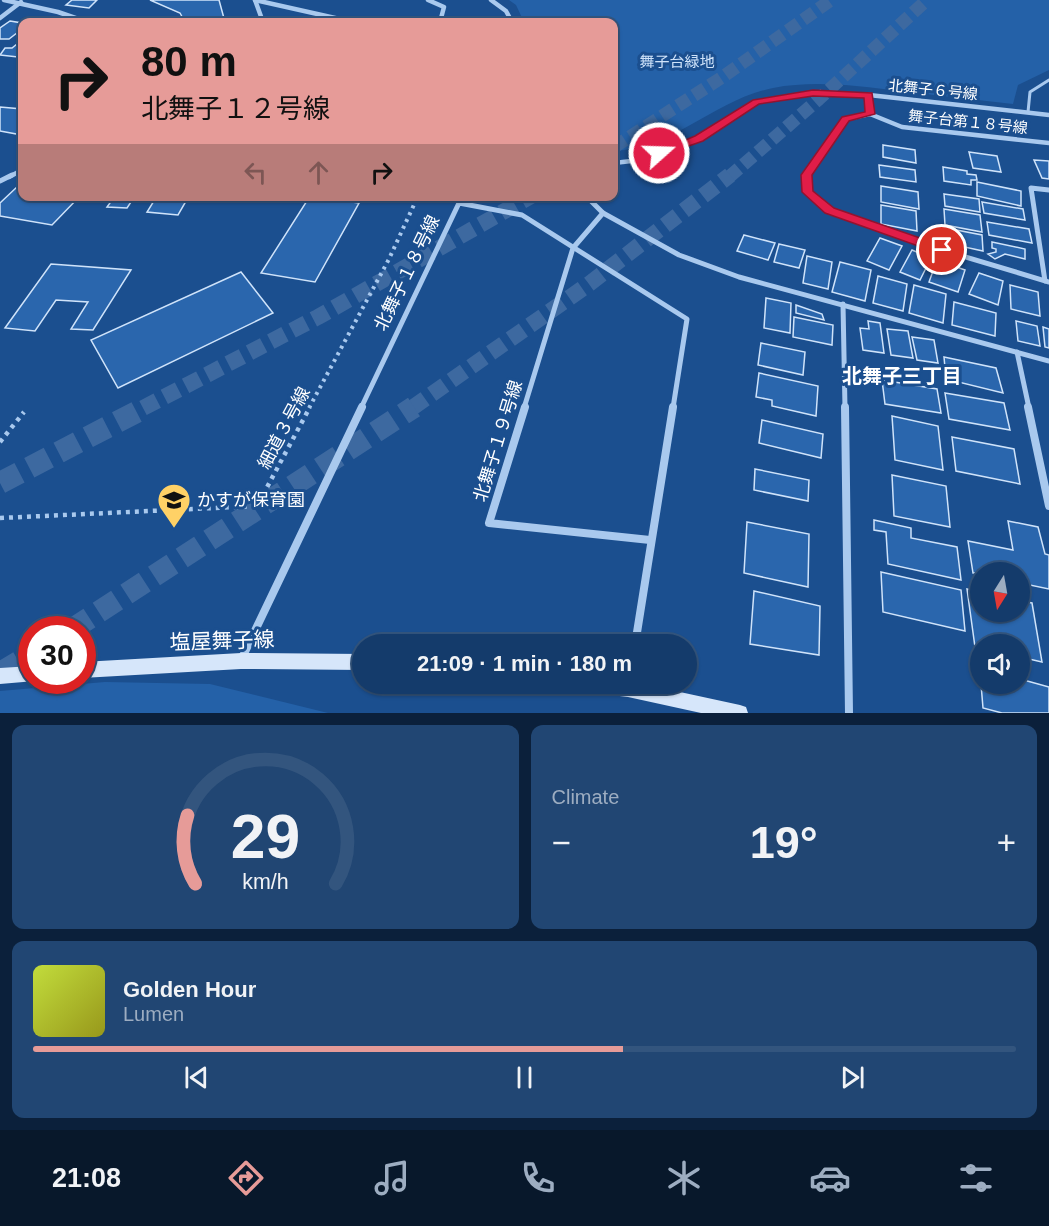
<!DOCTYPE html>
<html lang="en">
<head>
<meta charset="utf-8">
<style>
  body { margin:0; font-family:Arial,"Noto Sans JP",sans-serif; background:#214673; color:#f1f3f6; height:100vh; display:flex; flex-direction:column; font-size:22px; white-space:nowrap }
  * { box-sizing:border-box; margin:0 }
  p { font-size:20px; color:#9dadc1 }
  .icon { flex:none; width:33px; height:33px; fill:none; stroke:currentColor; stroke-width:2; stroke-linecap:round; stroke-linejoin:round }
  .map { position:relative; height:713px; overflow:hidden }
  .sheet { display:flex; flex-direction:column; gap:12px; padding:12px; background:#0b203b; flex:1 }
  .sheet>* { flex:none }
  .hud { position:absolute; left:18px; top:18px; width:600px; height:183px; border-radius:12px; box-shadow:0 2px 4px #0004,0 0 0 2px #33557e; background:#e69b98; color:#111; overflow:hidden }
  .needle { width:39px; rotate:191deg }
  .tools { position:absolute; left:970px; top:562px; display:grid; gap:12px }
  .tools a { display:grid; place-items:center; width:60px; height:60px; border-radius:50%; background:#143b6b; box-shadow:0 2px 4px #0004,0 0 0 2px #33557e; font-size:30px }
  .speed { position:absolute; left:18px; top:616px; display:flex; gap:12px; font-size:30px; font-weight:700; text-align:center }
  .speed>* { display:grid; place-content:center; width:78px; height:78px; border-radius:50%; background:#143b6b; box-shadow:0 2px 4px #0004,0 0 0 2px #33557e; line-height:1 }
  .speed .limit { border:9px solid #d22; background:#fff; color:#111 }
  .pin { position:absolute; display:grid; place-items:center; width:51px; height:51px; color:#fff; margin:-26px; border:3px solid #fff; border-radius:50%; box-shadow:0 2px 6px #0007 }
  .me { position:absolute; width:66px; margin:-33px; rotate:70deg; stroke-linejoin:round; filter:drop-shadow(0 0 4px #0008) }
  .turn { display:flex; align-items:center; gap:21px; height:126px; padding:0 24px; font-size:27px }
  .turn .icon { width:78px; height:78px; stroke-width:2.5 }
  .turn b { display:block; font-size:42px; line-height:51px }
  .lanes { display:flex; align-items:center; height:57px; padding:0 24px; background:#0003; justify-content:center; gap:30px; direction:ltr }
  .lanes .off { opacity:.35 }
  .big { font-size:45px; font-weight:800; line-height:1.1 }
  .sheet .card { flex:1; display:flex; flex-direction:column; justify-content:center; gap:9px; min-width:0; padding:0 21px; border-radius:12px; background:#214673 }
  .sheet .dial { align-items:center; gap:0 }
  .dial svg { height:156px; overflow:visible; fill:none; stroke:#33557e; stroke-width:7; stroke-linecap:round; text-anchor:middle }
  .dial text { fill:#f1f3f6; stroke:none }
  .song { display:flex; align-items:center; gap:18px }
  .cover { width:72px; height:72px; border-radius:9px; background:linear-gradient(135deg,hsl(70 70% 55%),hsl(60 70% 35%)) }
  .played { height:6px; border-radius:3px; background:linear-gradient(90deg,#e69b98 60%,#33557e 60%) }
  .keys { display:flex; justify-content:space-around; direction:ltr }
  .heat { display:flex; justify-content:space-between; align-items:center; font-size:33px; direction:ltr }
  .sheet .tiles { flex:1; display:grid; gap:12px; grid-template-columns:1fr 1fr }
  .card:last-child { grid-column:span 2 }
  .trip { position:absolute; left:352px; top:634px; width:345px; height:60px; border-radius:30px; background:#143b6b; box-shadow:0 2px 4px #0004,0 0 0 2px #33557e; font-weight:800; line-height:60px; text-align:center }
  .tabs { display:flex; height:96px; justify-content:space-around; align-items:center; background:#08182b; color:#9dadc1 }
  .tabs .icon { width:42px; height:42px }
  .tabs .selected { color:#e69b98 }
  .tabs b { font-size:27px; color:#f1f3f6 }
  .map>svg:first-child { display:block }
  .green { fill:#2461a8 }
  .building { fill:#2a66ad; stroke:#cfe3fa; stroke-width:1.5 }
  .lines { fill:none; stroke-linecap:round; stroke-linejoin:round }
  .highway-tunnel-far2 { stroke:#3d69a0; stroke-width:13; stroke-dasharray:13 6; stroke-linecap:butt }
  .highway-tunnel-far1 { stroke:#3d69a0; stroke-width:16; stroke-dasharray:16 8; stroke-linecap:butt }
  .highway-tunnel { stroke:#3d69a0; stroke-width:22; stroke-dasharray:22 11; stroke-linecap:butt }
  .path-far1 { stroke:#a9c9ee; stroke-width:4; stroke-dasharray:3 4.5; stroke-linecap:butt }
  .path { stroke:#a9c9ee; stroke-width:4.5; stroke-dasharray:4 5; stroke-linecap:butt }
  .lane { stroke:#a9c9ee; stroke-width:3 }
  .street-far2 { stroke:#a9c9ee; stroke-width:4.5 }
  .street-far1 { stroke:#a9c9ee; stroke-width:5 }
  .street { stroke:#a9c9ee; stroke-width:8 }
  .secondary { fill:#d6e6fa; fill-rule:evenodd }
  .route { fill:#e11d48; stroke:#92132f; stroke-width:1.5 }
  .labels { text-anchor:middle; stroke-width:6; stroke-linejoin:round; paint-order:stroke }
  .far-park-label { font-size:15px; fill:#cfe3fa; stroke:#1b4f8f }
  .far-street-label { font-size:15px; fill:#fff; stroke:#1b4f8f }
  .street-label { font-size:18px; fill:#fff; stroke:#1b4f8f }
  .poi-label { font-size:18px; fill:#fff; stroke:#1b4f8f; text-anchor:start }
  .neighbourhood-label { font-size:20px; font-weight:bold; fill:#fff; stroke:#1b4f8f }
  .near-street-label { font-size:21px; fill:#fff; stroke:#1b4f8f }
</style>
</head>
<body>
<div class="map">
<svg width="1049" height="713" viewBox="0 0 1049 713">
  <rect width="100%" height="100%" fill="#1b4f8f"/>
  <g class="green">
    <path d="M509 0H1049V70L1018 85 1013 104C975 100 937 95 900 91 857 86 815 80 773 88 716 99 673 149 614 151V22H524L516 5Z"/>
    <path d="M105 682 210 684 328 713H0V691Z"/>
  </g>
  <g class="building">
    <path d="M72 0H97L89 8 66 5Z"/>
    <path d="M150 0H219L225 22H185L180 13Z"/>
    <path d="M10 21 22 23V29L9 39H0V28Z"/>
    <path d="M22 40V54L18 57 0 55 5 48H12Z"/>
    <path d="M0 107 22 109V135L0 131Z"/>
    <path d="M883 145 915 150 916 163 883 157Z"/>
    <path d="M969 152 997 156 1001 172 973 168Z"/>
    <path d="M1034 160 1049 161V179L1042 178Z"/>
    <path d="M879 165 915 170 916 182 880 177Z"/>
    <path d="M943 167 967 171V174L976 175 977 180H971V185L944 181Z"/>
    <path d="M977 182 1021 191V206L977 196Z"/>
    <path d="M18 186 22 187V196H80L52 225 0 216V203Z"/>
    <path d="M881 186 918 192 919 209 881 202Z"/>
    <path d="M944 194 979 199 980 212 945 206Z"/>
    <path d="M115 196H135L127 208 107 207Z"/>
    <path d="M157 196H189L178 215 147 212Z"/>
    <path d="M310 196 359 203 315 282 261 273Z"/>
    <path d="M982 202 1023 209 1025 220 984 213Z"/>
    <path d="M881 205 916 211 917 231 881 224Z"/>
    <path d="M944 209 980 215 982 232 945 225Z"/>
    <path d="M987 222 1029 229 1032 243 989 235Z"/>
    <path d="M946 228 982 235 983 251 946 243Z"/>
    <path d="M744 235 775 243 768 260 737 251Z"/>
    <path d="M880 238 902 246 889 270 867 261Z"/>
    <path d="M992 242 1025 249V259L1005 254 995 259 988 254 996 252V249L992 248Z"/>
    <path d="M779 244 805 250 799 268 774 262Z"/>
    <path d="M912 250 931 258 920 280 900 272Z"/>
    <path d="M807 256 832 262 828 289 803 283Z"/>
    <path d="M937 260 965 270 958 292 929 282Z"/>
    <path d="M840 262 871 270 865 301 832 292Z"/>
    <path d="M51 264 131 270 93 330 71 329 88 302 56 300 35 331 5 328Z"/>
    <path d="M241 272 273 313 118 388 91 340Z"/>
    <path d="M979 273 1003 281 998 305 969 294Z"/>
    <path d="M878 276 907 284 903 311 873 303Z"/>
    <path d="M914 285 946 294 943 323 909 313Z"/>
    <path d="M1010 285 1038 292 1040 316 1011 309Z"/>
    <path d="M766 298 791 303 790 333 764 328Z"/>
    <path d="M954 302 996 313 995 336 952 325Z"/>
    <path d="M796 305 822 314 824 320 796 313Z"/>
    <path d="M794 317 833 325 832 345 793 337Z"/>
    <path d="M868 321 880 323 884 353 863 350 860 328 869 329Z"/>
    <path d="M1016 321 1037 326 1040 346 1018 341Z"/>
    <path d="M1043 327 1049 329V348L1045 347Z"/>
    <path d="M887 329 908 331 913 358 891 355Z"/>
    <path d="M912 337 934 340 938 363 917 360Z"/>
    <path d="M761 343 805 352 803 375 758 365Z"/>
    <path d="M944 357 996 368 1003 393 946 379Z"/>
    <path d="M759 373 818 386 816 416 772 406V400L756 397Z"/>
    <path d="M882 380 937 389 941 413 885 404Z"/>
    <path d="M945 393 1004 403 1010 430 949 419Z"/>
    <path d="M892 416 938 426 943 470 895 460Z"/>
    <path d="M762 420 823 434 821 458 759 443Z"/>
    <path d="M952 437 1014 449 1020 484 956 471Z"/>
    <path d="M755 469 809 480 808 501 754 490Z"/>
    <path d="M892 475 946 486 950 527 894 516Z"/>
    <path d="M874 520 911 528V538L957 547 961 580 888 564 886 532 874 530Z"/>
    <path d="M1008 521 1038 527 1045 554 1049 555V589L1020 583V573H973L968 541 1013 550Z"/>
    <path d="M747 522 809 534 808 587 744 573Z"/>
    <path d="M881 572 961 590 965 631 883 612Z"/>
    <path d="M967 589 981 592V612H1020V601L1032 603 1042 662 1020 657V645L975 647Z"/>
    <path d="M754 591 820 606 819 655 750 644Z"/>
    <path d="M1020 679 1049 687V713H1002L983 708 981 684H1020Z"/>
  </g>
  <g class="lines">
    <g class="highway-tunnel-far2">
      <path d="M614 147 724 76 831 0"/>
      <path d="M729 177 819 99 927 0"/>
    </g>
    <g class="highway-tunnel-far1">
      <path d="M143 408 318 317 531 196"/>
      <path d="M412 408 589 284 730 175"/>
    </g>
    <g class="highway-tunnel">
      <path d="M0 483 146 407"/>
      <path d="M71 630 414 407"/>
      <path d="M0 673 32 654"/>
    </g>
    <path class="path-far1" d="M309 408 389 259 418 196"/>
    <g class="path">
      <path d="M0 442 24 412"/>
      <path d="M0 518 257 506 310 407"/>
    </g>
    <path class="lane" d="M1028 112 1030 92 1049 80"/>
    <g class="street-far2">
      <path d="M4 0 58 12 87 22"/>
      <path d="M255 0 353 22"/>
      <path d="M255 0 263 22"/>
      <path d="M428 0 444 7 440 22"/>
      <path d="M491 0 506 11 512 22"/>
      <path d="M0 18 21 2"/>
      <path d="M869 95 870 114 902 127 1049 143"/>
      <path d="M614 163 640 160 699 139 756 102 813 93 869 95 1049 115"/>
      <path d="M9 177 22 170"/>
      <path d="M806 177 846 119 870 114"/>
    </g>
    <g class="street-far1">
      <path d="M806 175 808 192 829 211 922 244 1049 282"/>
      <path d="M0 181 12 175"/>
      <path d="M586 196 603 213 679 255 739 277 1049 361"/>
      <path d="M1045 281 1031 188 1049 190"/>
      <path d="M843 304 845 408"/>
      <path d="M1017 352 1029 408"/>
      <path d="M361 408 459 203 522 215 687 319 673 408"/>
      <path d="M524 408 573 248 603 213"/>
    </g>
    <g class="street">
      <path d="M525 407 489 523 650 540"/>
      <path d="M845 407 849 713"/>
      <path d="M1028 407 1049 506"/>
      <path d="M635 645 673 407"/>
      <path d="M241 660 362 407"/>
    </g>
    <g class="secondary">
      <path d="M241 653 363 654V670L241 669 82 678V662Z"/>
      <path d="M32 666V681H35L0 684V668Z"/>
      <path d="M578 684H643L740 705 746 707 748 713H701L628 697 586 692 580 690Z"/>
    </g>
  </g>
  <path class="route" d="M813 90 872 93 875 114 849 121 812 175 813 191 834 208 946 247V253H938L825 213 802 192 801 175 842 117 865 112 864 98 813 96 759 104 703 141 663 155 659 156 654 153 695 136 753 100Z"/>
  <defs>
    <g id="school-pin" transform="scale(1.725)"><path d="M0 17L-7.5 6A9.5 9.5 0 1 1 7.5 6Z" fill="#ffd166" stroke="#1b4f8f"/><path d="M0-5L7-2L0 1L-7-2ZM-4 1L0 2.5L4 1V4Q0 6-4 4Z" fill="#111"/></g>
  </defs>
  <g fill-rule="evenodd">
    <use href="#school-pin" x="174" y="500"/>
  </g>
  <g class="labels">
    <g class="far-park-label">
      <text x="677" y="67">舞子台緑地</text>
    </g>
    <g class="far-street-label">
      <text transform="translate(933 90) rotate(6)" y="5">北舞子６号線</text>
      <text transform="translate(968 122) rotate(6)" y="5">舞子台第１８号線</text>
    </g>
    <g class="street-label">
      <text transform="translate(407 273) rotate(-64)" y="6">北舞子１８号線</text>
      <text transform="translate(284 428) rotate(-62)" y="6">細道３号線</text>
      <text transform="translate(498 441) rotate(-73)" y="6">北舞子１９号線</text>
    </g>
    <g class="poi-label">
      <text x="197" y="506">かすが保育園</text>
    </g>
    <g class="neighbourhood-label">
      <text x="902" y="383">北舞子三丁目</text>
    </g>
    <g class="near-street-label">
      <text transform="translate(222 641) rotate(-2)" y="7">塩屋舞子線</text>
    </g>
  </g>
</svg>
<div class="tools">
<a><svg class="needle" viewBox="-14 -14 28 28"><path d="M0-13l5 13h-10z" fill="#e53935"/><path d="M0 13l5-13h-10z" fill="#9dadc1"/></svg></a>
<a><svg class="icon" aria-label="sound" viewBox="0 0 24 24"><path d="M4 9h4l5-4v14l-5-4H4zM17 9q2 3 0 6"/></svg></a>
</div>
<div class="speed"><div class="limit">30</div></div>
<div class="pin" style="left:942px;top:250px;background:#d93025"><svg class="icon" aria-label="arrive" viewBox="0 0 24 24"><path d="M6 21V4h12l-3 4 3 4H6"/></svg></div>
<svg class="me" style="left:659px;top:153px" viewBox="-20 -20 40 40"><circle r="17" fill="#e11d48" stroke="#fff" stroke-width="3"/><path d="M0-11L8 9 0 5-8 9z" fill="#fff"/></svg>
<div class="trip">21:09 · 1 min · 180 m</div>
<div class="hud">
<div class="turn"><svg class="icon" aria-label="right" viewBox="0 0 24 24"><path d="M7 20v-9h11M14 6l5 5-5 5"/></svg><div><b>80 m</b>北舞子１２号線</div></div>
<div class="lanes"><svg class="icon off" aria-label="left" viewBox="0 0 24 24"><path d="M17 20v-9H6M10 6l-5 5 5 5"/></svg><svg class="icon off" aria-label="ahead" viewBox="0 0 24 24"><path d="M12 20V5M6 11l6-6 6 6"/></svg><svg class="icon" aria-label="right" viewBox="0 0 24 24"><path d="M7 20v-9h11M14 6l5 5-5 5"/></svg></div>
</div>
</div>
<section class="sheet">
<div class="tiles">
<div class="card dial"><svg viewBox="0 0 100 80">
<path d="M14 69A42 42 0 1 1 86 69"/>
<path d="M14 69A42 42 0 0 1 10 34" stroke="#e69b98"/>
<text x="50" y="56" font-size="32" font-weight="700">29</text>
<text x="50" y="72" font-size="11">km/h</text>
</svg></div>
<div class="card"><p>Climate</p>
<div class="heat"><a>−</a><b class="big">19°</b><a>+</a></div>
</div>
<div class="card">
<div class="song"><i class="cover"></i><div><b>Golden Hour</b><p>Lumen</p></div></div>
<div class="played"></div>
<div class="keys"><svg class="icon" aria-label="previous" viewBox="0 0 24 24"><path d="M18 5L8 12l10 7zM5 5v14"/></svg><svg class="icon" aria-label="pause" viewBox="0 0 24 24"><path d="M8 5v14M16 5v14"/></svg><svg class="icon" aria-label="next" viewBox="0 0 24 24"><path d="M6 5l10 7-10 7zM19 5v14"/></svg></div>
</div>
</div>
</section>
<nav class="tabs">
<b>21:08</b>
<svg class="icon selected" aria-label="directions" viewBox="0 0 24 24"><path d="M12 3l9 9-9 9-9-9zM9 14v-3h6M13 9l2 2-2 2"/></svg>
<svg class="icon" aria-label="music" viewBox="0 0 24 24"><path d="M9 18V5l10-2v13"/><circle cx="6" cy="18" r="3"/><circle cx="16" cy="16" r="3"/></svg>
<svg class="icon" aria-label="phone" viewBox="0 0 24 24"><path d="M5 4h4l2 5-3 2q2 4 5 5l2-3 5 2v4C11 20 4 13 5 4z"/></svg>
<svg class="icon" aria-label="climate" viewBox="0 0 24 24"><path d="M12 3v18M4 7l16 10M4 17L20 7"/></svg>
<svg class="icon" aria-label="car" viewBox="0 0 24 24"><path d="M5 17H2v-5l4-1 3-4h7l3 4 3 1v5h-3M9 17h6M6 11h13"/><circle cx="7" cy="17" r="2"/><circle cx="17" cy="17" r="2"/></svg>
<svg class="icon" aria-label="filters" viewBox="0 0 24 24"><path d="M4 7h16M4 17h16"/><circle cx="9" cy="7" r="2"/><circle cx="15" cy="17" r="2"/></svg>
</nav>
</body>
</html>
